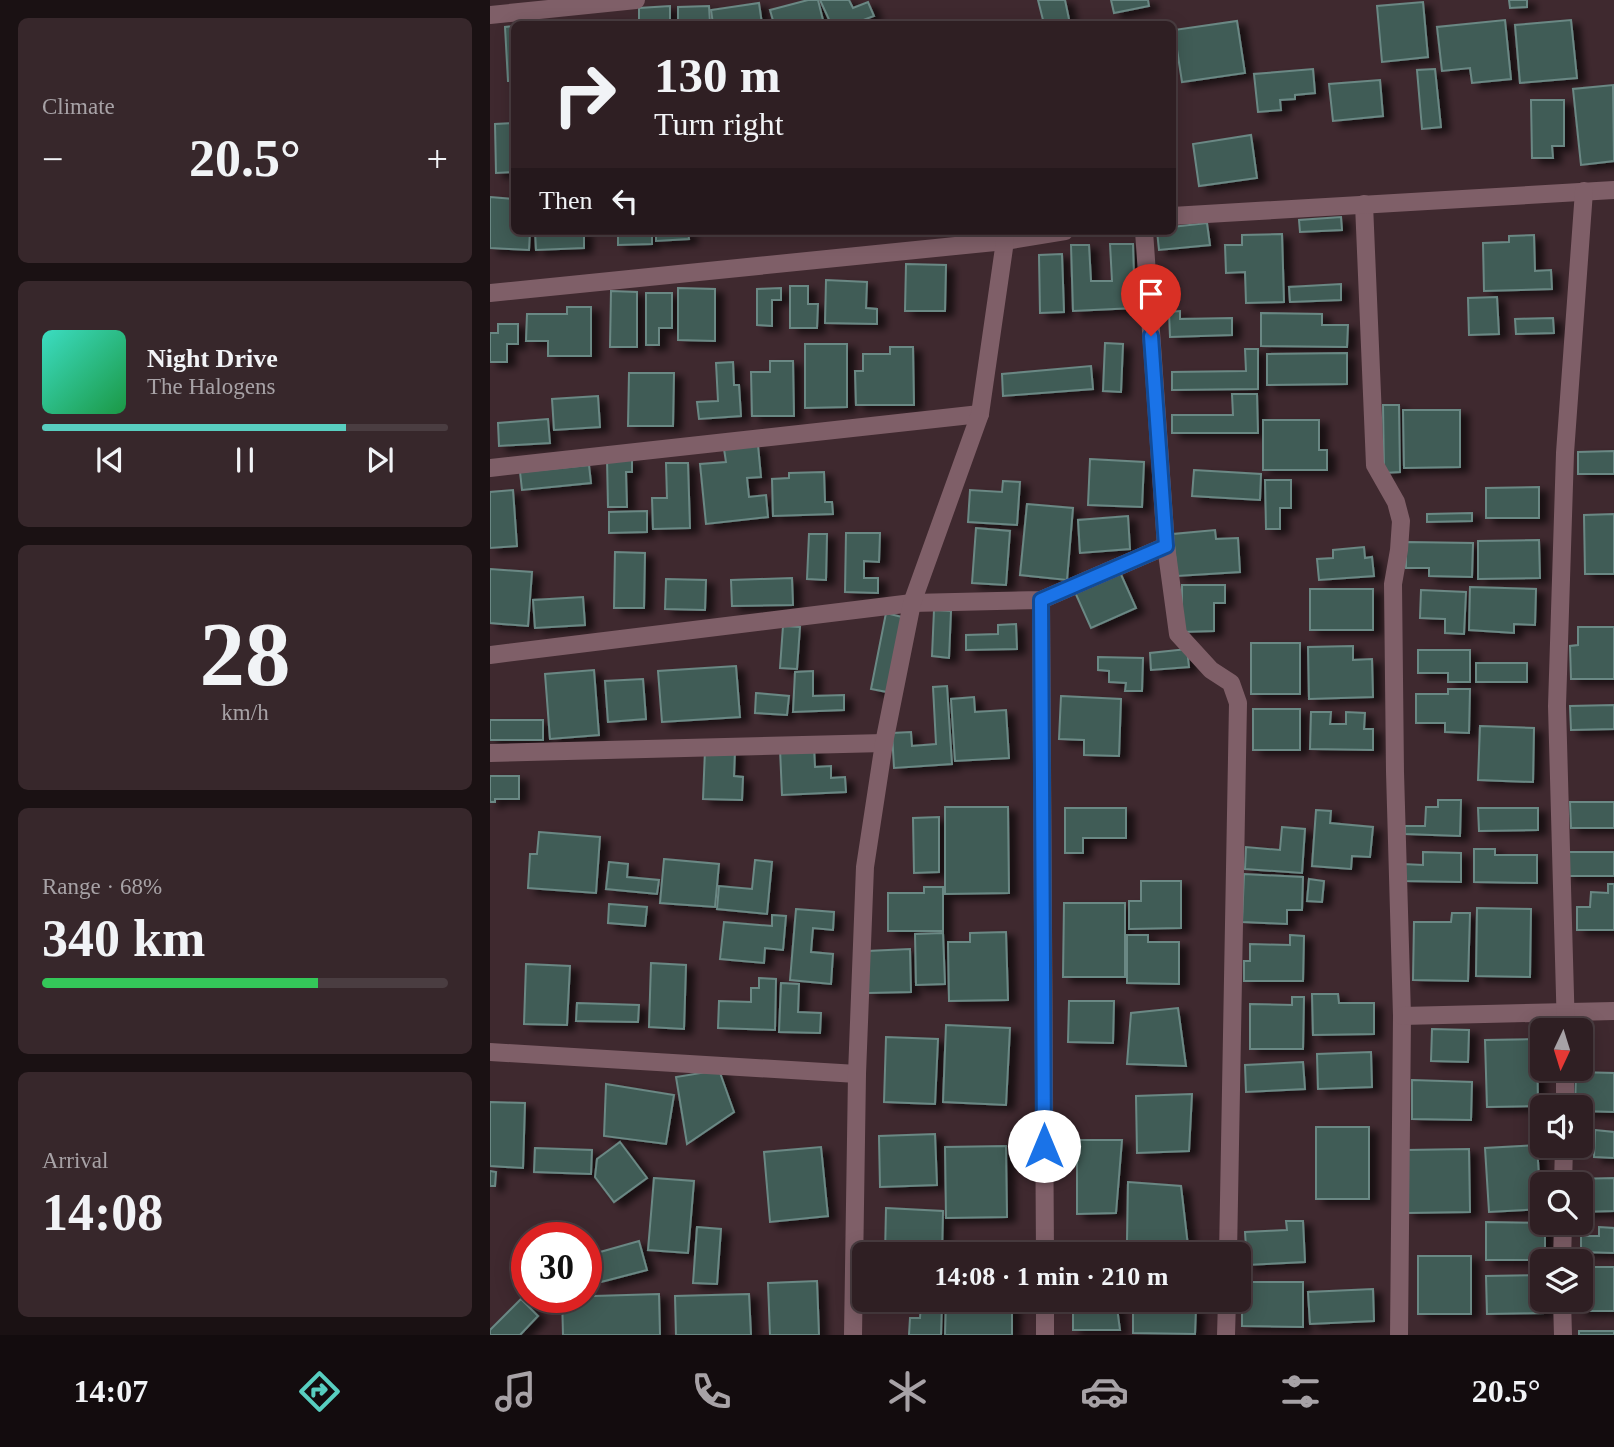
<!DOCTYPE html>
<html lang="en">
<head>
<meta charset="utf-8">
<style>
  body { margin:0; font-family:Georgia,serif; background:#37272b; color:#f1f3f6; height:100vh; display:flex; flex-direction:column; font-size:26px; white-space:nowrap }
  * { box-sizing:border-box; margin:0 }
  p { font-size:23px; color:#a7a2a6 }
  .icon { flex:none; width:38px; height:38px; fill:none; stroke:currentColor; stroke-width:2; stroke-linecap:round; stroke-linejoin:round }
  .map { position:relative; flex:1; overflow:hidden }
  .panel { display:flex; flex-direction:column; gap:18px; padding:18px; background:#1a1113; width:490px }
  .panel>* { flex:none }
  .banner { position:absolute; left:21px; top:21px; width:665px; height:214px; border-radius:10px; box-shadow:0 4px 18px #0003,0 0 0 2px #4a3d41; background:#2f1f23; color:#f1f3f6; overflow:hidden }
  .needle { width:46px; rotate:184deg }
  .controls { position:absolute; left:1040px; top:1018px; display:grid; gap:14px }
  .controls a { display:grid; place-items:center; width:63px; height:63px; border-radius:10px; background:#2f1f23; box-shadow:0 4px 18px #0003,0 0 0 2px #4a3d41; font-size:35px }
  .speed { position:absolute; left:21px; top:1222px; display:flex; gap:14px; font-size:35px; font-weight:700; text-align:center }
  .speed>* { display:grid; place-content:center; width:91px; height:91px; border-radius:50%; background:#2f1f23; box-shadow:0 4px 18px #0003,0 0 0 2px #4a3d41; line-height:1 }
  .speed .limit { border:10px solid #d22; background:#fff; color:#111 }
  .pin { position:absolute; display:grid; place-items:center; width:60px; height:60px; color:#fff; margin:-72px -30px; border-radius:50% 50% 50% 0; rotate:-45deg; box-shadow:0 0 7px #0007 }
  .pin .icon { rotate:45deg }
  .me { position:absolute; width:77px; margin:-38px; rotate:0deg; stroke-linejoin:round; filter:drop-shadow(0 0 5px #0008) }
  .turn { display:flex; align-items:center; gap:24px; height:147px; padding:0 28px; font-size:32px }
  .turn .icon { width:91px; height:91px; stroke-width:2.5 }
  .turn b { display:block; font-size:49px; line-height:60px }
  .then { display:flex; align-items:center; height:66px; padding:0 28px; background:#0003; gap:14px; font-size:26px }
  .big { font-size:52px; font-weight:700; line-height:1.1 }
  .panel .card { flex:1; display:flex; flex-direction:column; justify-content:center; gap:10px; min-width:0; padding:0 24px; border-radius:10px; background:#37272b }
  .panel .dial { align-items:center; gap:0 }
  .dial b { font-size:91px; line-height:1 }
  .song { display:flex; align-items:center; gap:21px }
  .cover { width:84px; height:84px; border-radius:10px; background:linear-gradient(135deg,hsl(170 70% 55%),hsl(140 70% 35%)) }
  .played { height:7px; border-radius:4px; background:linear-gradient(90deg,#58cec0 75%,#4a3d41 75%) }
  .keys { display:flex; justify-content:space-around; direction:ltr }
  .heat { display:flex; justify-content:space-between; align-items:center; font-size:38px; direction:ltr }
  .charge { height:10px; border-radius:5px; background:linear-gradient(90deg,#34c759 68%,#4a3d41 0) }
  .trip { position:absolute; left:362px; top:1242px; width:399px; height:70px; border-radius:10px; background:#2f1f23; box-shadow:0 4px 18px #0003,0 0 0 2px #4a3d41; font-weight:700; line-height:70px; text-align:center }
  .tab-bar { display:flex; height:112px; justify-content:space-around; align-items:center; background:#130c0e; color:#a7a2a6 }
  .tab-bar .icon { width:49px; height:49px }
  .tab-bar .selected { color:#58cec0 }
  .tab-bar b { font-size:32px; color:#f1f3f6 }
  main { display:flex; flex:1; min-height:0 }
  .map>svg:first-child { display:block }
  .building { fill:#3f5c57; stroke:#6b8884; stroke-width:2; filter:url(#shadow) }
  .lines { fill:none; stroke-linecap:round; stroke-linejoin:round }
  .minor { stroke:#7f5f68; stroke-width:18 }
  .route-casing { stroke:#114b97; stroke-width:18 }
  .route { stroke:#1a73e8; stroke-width:12 }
</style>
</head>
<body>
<main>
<section class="panel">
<div class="card"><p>Climate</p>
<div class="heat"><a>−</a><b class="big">20.5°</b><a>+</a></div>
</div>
<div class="card">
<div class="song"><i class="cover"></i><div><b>Night Drive</b><p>The Halogens</p></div></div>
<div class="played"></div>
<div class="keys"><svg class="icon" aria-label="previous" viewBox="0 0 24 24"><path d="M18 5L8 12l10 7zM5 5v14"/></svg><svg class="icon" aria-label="pause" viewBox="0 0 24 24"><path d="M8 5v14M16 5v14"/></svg><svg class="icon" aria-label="next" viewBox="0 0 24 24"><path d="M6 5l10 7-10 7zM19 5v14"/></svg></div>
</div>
<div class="card dial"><b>28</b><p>km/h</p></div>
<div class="card"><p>Range · 68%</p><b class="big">340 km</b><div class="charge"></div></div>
<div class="card"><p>Arrival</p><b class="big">14:08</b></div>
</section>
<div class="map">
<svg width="1124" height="1335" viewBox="0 0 1124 1335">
  <defs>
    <filter id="shadow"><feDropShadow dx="8" dy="4.5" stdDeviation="3.5" flood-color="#0009"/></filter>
  </defs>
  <rect width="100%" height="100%" fill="#3f292f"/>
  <g class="building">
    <path d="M318 0H328L334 24H284L280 10Z"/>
    <path d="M330 0H359L363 8 378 2 384 16 363 24H341Z"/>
    <path d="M548 0H575L580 24H554Z"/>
    <path d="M621 0H658L659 6 624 13Z"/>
    <path d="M1019 0H1037V7L1020 8Z"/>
    <path d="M933 2 938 57 892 62 887 6Z"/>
    <path d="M269 3 272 24H223L221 10Z"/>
    <path d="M180 6V24H149V8Z"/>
    <path d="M219 6 220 24H188V7Z"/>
    <path d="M130 20V24H82V22Z"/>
    <path d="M1015 20 1021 79 982 83 980 68 952 71 947 27Z"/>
    <path d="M1081 20 1087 78 1030 83 1025 25Z"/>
    <path d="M747 21 755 73 692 82 684 30Z"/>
    <path d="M24 26V81H18L15 27Z"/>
    <path d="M823 69 825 93 805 95V99L790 100 791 110 768 112 764 74Z"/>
    <path d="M945 69 951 127 932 129 927 70Z"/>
    <path d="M890 80 893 116 843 121 839 84Z"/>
    <path d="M1123 85 1124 161 1091 165 1083 89Z"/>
    <path d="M1041 100H1074V146H1062L1063 158H1042Z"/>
    <path d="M24 123V172L6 173 5 124Z"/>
    <path d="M761 135 767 178 709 186 703 144Z"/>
    <path d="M0 197 24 199V231H40L39 250 0 248Z"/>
    <path d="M851 217 852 230 810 232 809 220Z"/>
    <path d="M717 223 720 245 669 250 667 231H682V227Z"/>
    <path d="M45 231H94V248L46 250Z"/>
    <path d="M128 231H162V244L128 245Z"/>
    <path d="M166 231H198L199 239 166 241Z"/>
    <path d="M792 234 794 302 756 303 755 272 736 273 735 245H752V235Z"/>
    <path d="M1044 235 1045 271 1061 270 1062 289 994 291 993 243 1019 242V236Z"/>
    <path d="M620 244H643L645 308 583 311 581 245H599L601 281H622Z"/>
    <path d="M572 254 574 312 550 313 549 255Z"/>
    <path d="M416 264 456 265 455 311H415Z"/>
    <path d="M336 280 377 282 376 308 387 309V324L335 323Z"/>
    <path d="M851 284V300L800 302 799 287Z"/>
    <path d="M300 286H318V304H328L327 328H300Z"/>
    <path d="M188 288 225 289V341L188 340Z"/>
    <path d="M291 288V300H282V326L267 325V289Z"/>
    <path d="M121 291 147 292V347H120Z"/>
    <path d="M156 293H182V328H169V345H156Z"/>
    <path d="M1007 297 1009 334 979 335 978 298Z"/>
    <path d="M77 307H101V356H58V341H36L37 314H77Z"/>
    <path d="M690 311V319L742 318V335L680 337 679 312Z"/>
    <path d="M771 313 832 314V325H858L857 347 771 346Z"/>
    <path d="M1063 318 1064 333 1026 334 1025 319Z"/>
    <path d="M8 324H28V344H17V362H0V333H8Z"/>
    <path d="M615 343 633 344 631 392 613 391Z"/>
    <path d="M315 344H357V407L315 408Z"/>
    <path d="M400 347H423L424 405H366L365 371H373V354H400Z"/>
    <path d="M755 349H768V389L682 390V372L756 371Z"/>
    <path d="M857 353V384L777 385V354Z"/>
    <path d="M280 361H303L304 416H262L261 372H280Z"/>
    <path d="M243 362 244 385H249L251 416 209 419 207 402 228 401 226 363Z"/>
    <path d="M601 366 603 389 513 396 512 374Z"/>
    <path d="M139 373H184L183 426H138Z"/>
    <path d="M742 394H767L768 433H682V415H743Z"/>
    <path d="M108 396 110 427 64 430 62 399Z"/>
    <path d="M893 405H909L910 472 894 473Z"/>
    <path d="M913 410H970V467L914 468Z"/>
    <path d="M58 419 60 443 9 446 8 423Z"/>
    <path d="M773 420H829V450H837V470H773Z"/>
    <path d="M268 445 271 477 257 478 259 497 276 495 278 517 216 524 210 464 236 462 234 449Z"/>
    <path d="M1124 451V474H1088V452Z"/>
    <path d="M117 459H142V472H136L137 507H118Z"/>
    <path d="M600 459 654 462 652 507 598 505Z"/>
    <path d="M176 463H198L200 528 163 529 162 498H177Z"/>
    <path d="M99 465 101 483 32 490 30 472Z"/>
    <path d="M704 470 771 474 770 500 702 496Z"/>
    <path d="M334 472 335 502H342L343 514 283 516 282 479 299 478V473Z"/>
    <path d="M775 480H801V508H790V529H776Z"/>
    <path d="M513 481 530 482 527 525 478 522 480 490 512 492Z"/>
    <path d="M1049 487V518H996V488Z"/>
    <path d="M23 490 27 546 0 548V492Z"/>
    <path d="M537 504 583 508 577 580 530 575Z"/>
    <path d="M157 511V532L119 533V512Z"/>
    <path d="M982 513V521L937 522V514Z"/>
    <path d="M1124 514V574H1095L1094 515Z"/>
    <path d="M638 516 640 549 590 553 588 520Z"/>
    <path d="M486 528 520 531 516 585 482 583Z"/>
    <path d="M725 530 726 539 748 538 750 572 687 576 683 534Z"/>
    <path d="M356 533H390L389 562 374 561V578H388V593L355 592Z"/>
    <path d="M319 534H337L336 580 317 579Z"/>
    <path d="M1049 540 1050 578 988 579V541Z"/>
    <path d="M916 542 983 543 982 577 939 576V568H916Z"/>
    <path d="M874 547 875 558 882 557 884 576 829 580 827 559 843 558V550Z"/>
    <path d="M125 552 155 553 154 608H124Z"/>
    <path d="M0 569 42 572 38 626 0 623Z"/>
    <path d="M629 570 646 608 601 628 584 590Z"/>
    <path d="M302 578 303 605 242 606 241 580Z"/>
    <path d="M176 579 216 580 215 610 175 609Z"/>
    <path d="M692 585H735V603H724V631L692 632Z"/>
    <path d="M980 587 1046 589 1045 625 1024 624V633L979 630Z"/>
    <rect x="820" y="589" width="63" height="41"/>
    <path d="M931 590 976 592 974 634 955 633V619L930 618Z"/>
    <path d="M93 597 95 625 45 628 43 600Z"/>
    <path d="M444 610 461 611 459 658 442 656Z"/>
    <path d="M396 613 412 617 397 692 381 689Z"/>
    <path d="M526 624 527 649 476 650V635L508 634V625Z"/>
    <path d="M293 626 310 627 307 669 290 668Z"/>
    <path d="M1088 627H1124V679H1081L1080 646 1088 645Z"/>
    <rect x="761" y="643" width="49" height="51"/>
    <path d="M863 646V660L882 659 883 697 819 699 818 647Z"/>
    <path d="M697 649 699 667 661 670 660 653Z"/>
    <path d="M928 650H980V682H958V673H928Z"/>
    <path d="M608 657 653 658 652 691H635L636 683 619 682V671L608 670Z"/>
    <rect x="986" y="663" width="51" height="19"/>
    <path d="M246 666 250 717 172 722 168 671Z"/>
    <path d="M104 670 109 735 60 739 55 674Z"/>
    <path d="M323 671V696L354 695V710L303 712 305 672Z"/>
    <path d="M153 679 156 719 118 722 115 681Z"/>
    <path d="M457 686 462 764 404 768 402 733 421 732 422 746 446 744 443 687Z"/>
    <path d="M958 689H980L979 733 955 732V723H926V694H958Z"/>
    <path d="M266 693 299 696 297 715 265 713Z"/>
    <path d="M571 696 631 699 629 756 594 755V740L569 739Z"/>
    <path d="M484 697 485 712 516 710 519 758 465 761 461 699Z"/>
    <path d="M1124 705V729L1081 730 1080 706Z"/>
    <rect x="763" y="709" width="47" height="41"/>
    <path d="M821 712H841L840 724H856V712L875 713 874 729H883V750L820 749Z"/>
    <rect x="0" y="720" width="53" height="20"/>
    <path d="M990 726 1044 728 1043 782 988 780Z"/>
    <path d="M324 747 325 767 341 766V778L355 777 356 792 292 795 290 749Z"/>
    <path d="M215 750H245L244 776 253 777 252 800 213 799Z"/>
    <path d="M0 776H29V799H5V802H0Z"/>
    <path d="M948 800H971L970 836 915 834V826H935L936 807H948Z"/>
    <path d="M1080 802H1124V828H1081Z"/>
    <path d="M455 807H518L519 893 455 894Z"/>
    <path d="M575 808H636V838H593V853H575Z"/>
    <path d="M988 808H1048V830L989 831Z"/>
    <path d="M826 810 841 811 840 823 883 827 880 857 862 856 861 869 822 866Z"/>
    <path d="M449 817V872L424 873 423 818Z"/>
    <path d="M792 827 815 829 812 873 755 869 756 847 790 850Z"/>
    <path d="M49 832 110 837 106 893 38 888 40 854H47Z"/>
    <path d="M984 849H1005V855H1047V883L984 882Z"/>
    <path d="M933 852 971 853V882L913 881V864L933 865Z"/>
    <rect x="1076" y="852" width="48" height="24"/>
    <path d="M174 859 229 864 225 907 170 903Z"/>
    <path d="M265 860 282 862 277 914 227 909 229 886 262 889Z"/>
    <path d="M119 862 138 864 137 877 169 880 167 894 116 889Z"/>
    <path d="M754 874 813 877 812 910H797V924L752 922Z"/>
    <path d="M819 879 834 881 832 902 817 901Z"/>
    <path d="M651 881H691V928L639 929V901H651Z"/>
    <path d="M1118 884H1124V930H1087V907H1100L1101 892 1118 893Z"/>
    <path d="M434 887H453V931H398V893H434Z"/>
    <path d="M574 903H635V977H573Z"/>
    <path d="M119 904 157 907 155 926 118 923Z"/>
    <path d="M987 908 1041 909 1040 977 986 976Z"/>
    <path d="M306 909 344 912 343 930 323 928 321 952 343 954 341 984 300 980Z"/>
    <path d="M962 913H980L978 981 923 980 924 922H961Z"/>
    <path d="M282 915 296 916 293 950 275 948 274 963 230 959 234 922 282 926Z"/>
    <path d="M516 932 518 1000 459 1001 458 942H480V933Z"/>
    <path d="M453 933 455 984 426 985 425 934Z"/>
    <path d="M637 935H658V942H689V984L637 983Z"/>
    <path d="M800 935 814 936 813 981H754V961H760V944L800 945Z"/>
    <path d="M420 949 421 992 378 993 377 951Z"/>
    <path d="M161 963 196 965 194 1029 159 1027Z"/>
    <path d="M36 964 80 966 77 1025 34 1024Z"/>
    <path d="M269 978 286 979 285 1030 228 1028 229 1001 261 1002V988H269Z"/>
    <path d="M291 983 309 984 308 1012 331 1013 330 1033 289 1032Z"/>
    <path d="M822 994H848L849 1003H884V1034L823 1035Z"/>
    <path d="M802 997H814L813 1049H760V1004L802 1005Z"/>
    <path d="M579 1001H624L623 1043 578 1042Z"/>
    <path d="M87 1003 149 1005 148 1022 86 1021Z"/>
    <path d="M688 1008 696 1066 637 1064 641 1013Z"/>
    <path d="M456 1025 520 1028 516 1105 453 1102Z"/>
    <path d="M942 1029 979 1030 978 1062 941 1061Z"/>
    <path d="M396 1037 448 1039 445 1104 394 1102Z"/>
    <path d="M1047 1039 1048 1106 997 1107 995 1040Z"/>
    <path d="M881 1052 882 1087 828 1089 827 1054Z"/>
    <path d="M813 1062 815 1089 756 1092 755 1065Z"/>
    <path d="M229 1070 244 1112 197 1144 186 1077Z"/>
    <path d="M1086 1072 1124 1073V1112L1090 1111V1108H1085Z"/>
    <path d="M922 1080 982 1082 981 1120 922 1119Z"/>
    <path d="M116 1084 184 1095 176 1144 114 1136Z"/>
    <path d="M702 1094 699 1151 647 1153 646 1096Z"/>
    <path d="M0 1102 35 1103 33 1168 0 1166Z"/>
    <rect x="826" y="1127" width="53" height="72"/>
    <path d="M1105 1130 1124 1132V1158L1104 1157Z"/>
    <path d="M445 1134 447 1185 390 1187 389 1136Z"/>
    <path d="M587 1140H632L626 1213 587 1214Z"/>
    <path d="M130 1142 157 1178 124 1202 105 1177 107 1159Z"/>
    <path d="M1047 1145 1051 1209 999 1212 995 1148Z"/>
    <path d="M516 1146 517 1217 456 1218 455 1147Z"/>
    <path d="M331 1147 338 1216 280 1222 274 1152Z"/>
    <path d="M45 1148 102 1150 101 1174 44 1172Z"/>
    <path d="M979 1149 980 1212 917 1213 916 1150Z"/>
    <path d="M0 1171 6 1172 5 1186H0Z"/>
    <path d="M164 1178 204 1181 198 1253 158 1250Z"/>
    <path d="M1124 1178V1211L1090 1212V1185H1084V1179Z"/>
    <path d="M638 1182 691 1186 698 1246 637 1241Z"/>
    <path d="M396 1208 453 1211 452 1255H395Z"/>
    <path d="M796 1221H813L815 1262 757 1265 755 1232 797 1230Z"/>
    <path d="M996 1222 1055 1223V1260H996Z"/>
    <path d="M207 1227 231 1229 227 1284 203 1283Z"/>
    <path d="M1109 1227 1124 1228V1253L1091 1252V1236H1109Z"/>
    <path d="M149 1241 157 1270 111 1282 103 1254Z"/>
    <rect x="928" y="1256" width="53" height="58"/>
    <path d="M1090 1267H1124V1311H1089Z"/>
    <path d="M1052 1275V1300H1055V1313L997 1314 996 1276Z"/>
    <path d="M327 1281 329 1335H280L278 1283Z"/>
    <path d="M752 1282H813V1327L752 1326Z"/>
    <path d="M883 1289 884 1321 820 1324 818 1292Z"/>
    <path d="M169 1294 170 1335H73L72 1297Z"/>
    <path d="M259 1294 261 1335H186L185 1296Z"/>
    <path d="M31 1299 48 1316 30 1335H0V1330Z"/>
    <path d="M456 1300 522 1301V1335H455Z"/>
    <path d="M583 1300H626L630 1330H583Z"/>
    <path d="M431 1302 452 1303 451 1335H419L420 1318H430Z"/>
    <path d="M643 1306 706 1308 705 1334 643 1333Z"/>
    <rect x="1089" y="1331" width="35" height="4"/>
  </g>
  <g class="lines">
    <g class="minor">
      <path d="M0 15 146 0"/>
      <path d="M874 204 885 465 906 502 911 521 909 550 903 584 905 772 912 1016 909 1335"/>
      <path d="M682 216 1124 190"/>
      <path d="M654 231 676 546 688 634 721 670 741 683 748 703 738 1255"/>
      <path d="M0 293 515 241 575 231"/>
      <path d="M0 468 490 414"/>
      <path d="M551 600 555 1255"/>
      <path d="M0 655 422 603 551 600 676 546"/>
      <path d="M0 753 394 743"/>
      <path d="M912 1016 1124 1011"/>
      <path d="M1076 1031 1067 706 1075 453 1094 191"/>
      <path d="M0 1052 367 1074"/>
      <path d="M1075 1108V1069"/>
      <path d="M1073 1185 1074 1146"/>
      <path d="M1072 1262 1073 1223"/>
      <path d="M555 1300V1335"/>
      <path d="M1072 1300 1073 1335"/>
      <path d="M363 1335 367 1074 375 867 394 743 422 603 490 414 515 241"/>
      <path d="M736 1335 737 1300"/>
    </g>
  </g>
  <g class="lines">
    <g class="route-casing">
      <path id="route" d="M554 1146 551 600 676 546 661 336"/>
    </g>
    <use href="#route" class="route"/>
  </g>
</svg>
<div class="controls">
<a><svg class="needle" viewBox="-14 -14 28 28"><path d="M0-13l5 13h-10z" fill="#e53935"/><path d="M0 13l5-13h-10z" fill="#a7a2a6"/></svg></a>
<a><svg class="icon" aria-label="sound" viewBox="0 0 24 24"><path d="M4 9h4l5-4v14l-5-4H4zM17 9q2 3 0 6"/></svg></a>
<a><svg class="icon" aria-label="search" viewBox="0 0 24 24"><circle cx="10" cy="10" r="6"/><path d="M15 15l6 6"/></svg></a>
<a><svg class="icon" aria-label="layers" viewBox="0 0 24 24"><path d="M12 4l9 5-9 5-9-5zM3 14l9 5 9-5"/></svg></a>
</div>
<div class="speed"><div class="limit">30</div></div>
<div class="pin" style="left:661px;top:336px;background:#d93025"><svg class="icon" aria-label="arrive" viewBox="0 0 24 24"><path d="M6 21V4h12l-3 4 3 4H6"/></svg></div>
<svg class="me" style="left:554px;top:1146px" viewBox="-20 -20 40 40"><circle r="19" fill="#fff"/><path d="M0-13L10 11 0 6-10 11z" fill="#1a73e8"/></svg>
<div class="trip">14:08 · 1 min · 210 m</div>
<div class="banner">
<div class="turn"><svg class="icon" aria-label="right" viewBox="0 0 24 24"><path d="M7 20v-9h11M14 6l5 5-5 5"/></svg><div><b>130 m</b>Turn right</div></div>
<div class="then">Then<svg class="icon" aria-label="left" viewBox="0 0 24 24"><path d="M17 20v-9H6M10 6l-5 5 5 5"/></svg></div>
</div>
</div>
</main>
<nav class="tab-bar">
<b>14:07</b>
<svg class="icon selected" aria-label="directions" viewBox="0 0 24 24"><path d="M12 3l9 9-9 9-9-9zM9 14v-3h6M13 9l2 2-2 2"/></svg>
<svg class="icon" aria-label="music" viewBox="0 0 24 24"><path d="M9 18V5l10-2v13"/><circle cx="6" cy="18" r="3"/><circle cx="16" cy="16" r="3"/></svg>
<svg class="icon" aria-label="phone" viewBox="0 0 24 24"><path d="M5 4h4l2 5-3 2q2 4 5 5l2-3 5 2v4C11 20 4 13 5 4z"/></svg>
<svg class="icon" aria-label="climate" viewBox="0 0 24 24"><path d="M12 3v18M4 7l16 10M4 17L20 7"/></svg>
<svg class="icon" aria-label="car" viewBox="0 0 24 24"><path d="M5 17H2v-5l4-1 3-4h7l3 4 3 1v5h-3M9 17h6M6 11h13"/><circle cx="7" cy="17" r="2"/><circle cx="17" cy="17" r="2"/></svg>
<svg class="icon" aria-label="filters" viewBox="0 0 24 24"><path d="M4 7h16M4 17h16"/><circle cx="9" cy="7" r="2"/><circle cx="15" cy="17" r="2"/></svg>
<b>20.5°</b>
</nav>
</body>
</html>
